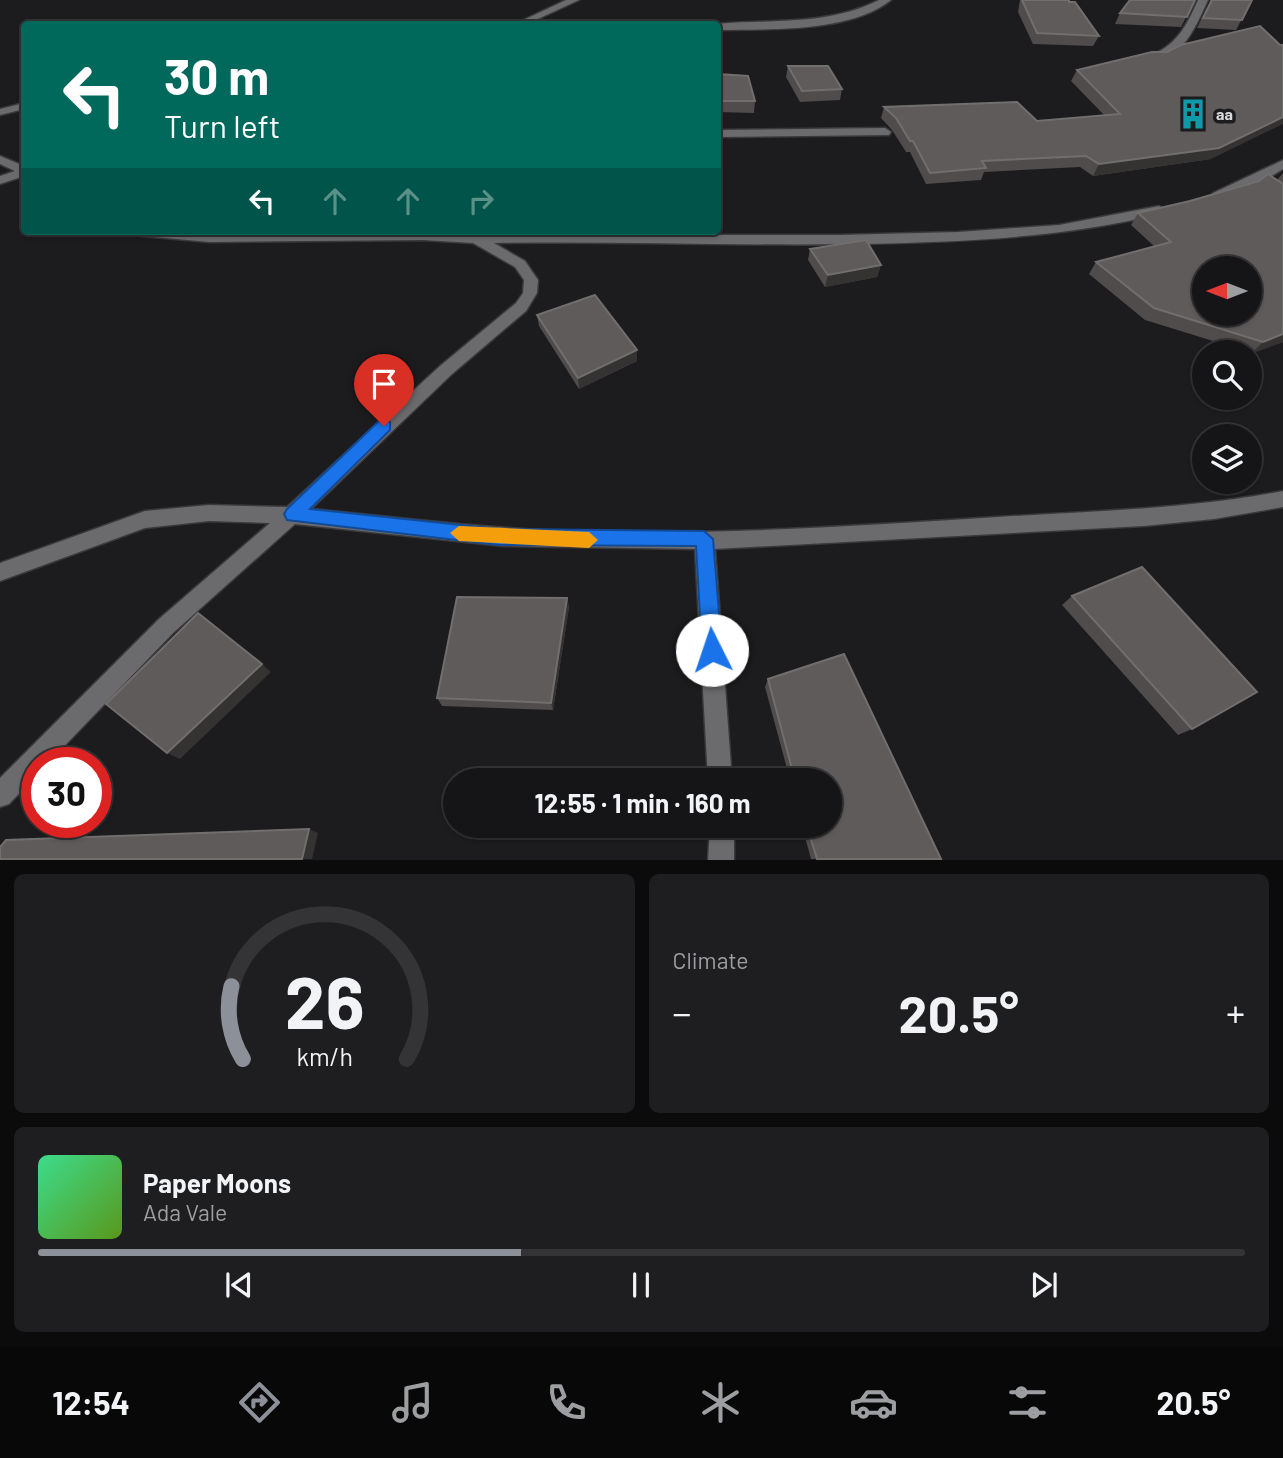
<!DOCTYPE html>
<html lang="en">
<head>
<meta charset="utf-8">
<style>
  body { margin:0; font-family:Barlow,sans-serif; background:#1e1d1f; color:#f1f3f6; height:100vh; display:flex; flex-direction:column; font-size:26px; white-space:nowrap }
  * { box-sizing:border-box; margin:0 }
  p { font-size:23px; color:#9d9ea1 }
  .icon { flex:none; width:38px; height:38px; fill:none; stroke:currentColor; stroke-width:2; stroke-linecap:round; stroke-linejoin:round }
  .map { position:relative; height:860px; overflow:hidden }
  .panel { display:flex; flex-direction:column; gap:14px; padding:14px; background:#0c0b0c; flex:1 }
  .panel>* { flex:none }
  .top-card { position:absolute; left:21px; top:21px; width:700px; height:214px; border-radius:7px; box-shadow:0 2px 5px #0004,0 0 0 2px #343335; background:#00695c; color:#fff; overflow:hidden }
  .needle { width:46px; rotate:270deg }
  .tools { position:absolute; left:1192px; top:256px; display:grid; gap:14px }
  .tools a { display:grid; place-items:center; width:70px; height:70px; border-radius:50%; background:#151416; box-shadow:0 2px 5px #0004,0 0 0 2px #343335; font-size:35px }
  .speed { position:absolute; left:21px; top:747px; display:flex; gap:14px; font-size:35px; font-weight:700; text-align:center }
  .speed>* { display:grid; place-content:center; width:91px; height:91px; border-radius:50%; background:#151416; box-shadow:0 2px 5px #0004,0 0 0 2px #343335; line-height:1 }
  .speed .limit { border:10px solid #d22; background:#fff; color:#111 }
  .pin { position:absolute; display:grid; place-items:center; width:60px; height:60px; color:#fff; margin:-72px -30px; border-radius:50% 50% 50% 0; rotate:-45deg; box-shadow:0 0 7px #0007 }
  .pin .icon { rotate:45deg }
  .me { position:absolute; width:77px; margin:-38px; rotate:356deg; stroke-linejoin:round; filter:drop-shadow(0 0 5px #0008) }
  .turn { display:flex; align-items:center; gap:24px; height:147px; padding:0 28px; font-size:32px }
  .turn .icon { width:91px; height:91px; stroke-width:2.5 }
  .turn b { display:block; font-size:49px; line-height:60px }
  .lanes { display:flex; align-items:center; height:66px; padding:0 28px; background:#0003; justify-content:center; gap:35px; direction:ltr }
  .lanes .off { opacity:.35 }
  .big { font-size:52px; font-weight:700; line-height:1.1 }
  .panel .card { flex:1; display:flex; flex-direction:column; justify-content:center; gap:10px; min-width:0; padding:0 24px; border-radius:10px; background:#1e1d1f }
  .panel .dial { align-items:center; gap:0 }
  .dial svg { height:182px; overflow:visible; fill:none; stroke:#343335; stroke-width:7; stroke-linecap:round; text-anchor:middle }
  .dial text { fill:#f1f3f6; stroke:none }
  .song { display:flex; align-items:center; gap:21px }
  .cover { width:84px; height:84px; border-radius:10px; background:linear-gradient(135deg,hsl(150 70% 55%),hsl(90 70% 35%)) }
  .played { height:7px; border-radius:4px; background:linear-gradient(90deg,#8c9099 40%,#343335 40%) }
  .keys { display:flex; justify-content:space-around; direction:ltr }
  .heat { display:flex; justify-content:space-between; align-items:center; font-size:38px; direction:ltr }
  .panel .tiles { flex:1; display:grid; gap:14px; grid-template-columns:1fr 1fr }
  .card:last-child { grid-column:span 2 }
  .trip { position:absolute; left:443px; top:768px; width:399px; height:70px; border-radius:35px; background:#151416; box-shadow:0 2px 5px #0004,0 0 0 2px #343335; font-weight:700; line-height:70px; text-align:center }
  .tab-bar { display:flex; height:112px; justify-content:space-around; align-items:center; background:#080809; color:#9d9ea1 }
  .tab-bar .icon { width:49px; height:49px }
  .tab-bar .on { color:#8c9099 }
  .tab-bar b { font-size:32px; color:#f1f3f6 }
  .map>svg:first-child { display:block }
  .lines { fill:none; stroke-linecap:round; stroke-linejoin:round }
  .minor-casing { stroke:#39383a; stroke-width:3 }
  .minor { fill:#6b6a6d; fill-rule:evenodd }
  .wall { fill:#4f4c4b }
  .shaded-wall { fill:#353232 }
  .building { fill:#5e5b5a; stroke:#716e6e; stroke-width:2; fill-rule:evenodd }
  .route { fill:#1a73e8; stroke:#114b97; stroke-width:2 }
  .slow { fill:#f59e0b }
  .labels { text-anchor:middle; stroke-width:7; stroke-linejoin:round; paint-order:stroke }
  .far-poi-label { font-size:16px; font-weight:bold; fill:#d8d8da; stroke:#1c1b1e; text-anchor:start }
</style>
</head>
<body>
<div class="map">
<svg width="1283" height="860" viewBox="0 0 1283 860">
  <rect width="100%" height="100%" fill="#1c1b1e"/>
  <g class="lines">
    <g class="minor-casing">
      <g id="minor">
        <path d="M566 0H579L527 24H515Z"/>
        <path d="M879 0H891C850 33 768 29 718 30L716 24C772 19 827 26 879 0Z"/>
        <path d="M1198 0H1208C1197 24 1181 64 1148 61V57C1177 45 1186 27 1198 0Z"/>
        <path d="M24 103V109L0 115V109Z"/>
        <path d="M885 128 891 132 889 135 718 137V130Z"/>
        <path d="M0 156 24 166V176L0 184V176L15 171 0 164Z"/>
        <path d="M1283 160V169L1265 180 1225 196 1220 197 1213 193Z"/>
        <path d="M1159 206 1166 210 1164 213C1064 238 962 242 859 244 737 246 616 241 494 243L525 261 538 280 537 293 526 311 452 374 311 509C395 517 479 528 564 531 709 536 854 526 998 517 1094 511 1189 509 1283 491V507L1214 519 1144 526 715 549 732 780H708L695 549 504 546 295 524 173 633 48 763H37V775L9 804 0 807V778L159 619 270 523 209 521 145 528 0 581V563L145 511 209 505 287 507 440 366 516 303 523 293 524 280 515 267 473 243 423 240 209 242 132 235 125 231 209 234 423 232 478 235H839L958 232 1059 225Z"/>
        <path d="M710 826H734V860H708Z"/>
      </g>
    </g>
    <use href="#minor" class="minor"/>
  </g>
  <g class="wall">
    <path d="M1020 0H1069V2L1099 36 1093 46 1033 44 1018 12Z"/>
    <path d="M1195 0 1181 27 1115 24 1120 13Z"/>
    <path d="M1210 0H1252L1236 30 1197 28 1210 1Z"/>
    <path d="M788 66 842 89 840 100 800 102 786 77Z"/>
    <path d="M1077 70 1211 159 1093 176 1080 167 984 172 981 180 926 184 910 152H906L892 130 881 118 884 107 1037 121 1104 115 1071 81Z"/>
    <path d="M718 74 755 101 754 113 718 112Z"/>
    <path d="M1283 173V342L1252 353 1145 320 1089 274 1096 262 1154 246 1131 225 1138 213 1277 180Z"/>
    <path d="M810 249 881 265 877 277 825 287 808 260Z"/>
    <path d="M537 315 637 361 579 389 539 326Z"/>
    <path d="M1072 596 1192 729 1178 735 1062 605Z"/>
    <path d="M567 598 569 607 553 710 442 706 437 698Z"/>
    <path d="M768 679 941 859H811L802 826H830V780H790L765 687Z"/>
  </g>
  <g class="shaded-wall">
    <path d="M1283 117V124L1211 159 1093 176 1099 164Z"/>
    <path d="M881 265 877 277 825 287 828 275Z"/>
    <path d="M1283 334V342L1252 353 1263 342Z"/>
    <path d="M637 350V361L579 389 578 378Z"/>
    <path d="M567 598 569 607 553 710 551 703Z"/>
    <path d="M262 664 271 672 180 759 167 753Z"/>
    <path d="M309 829 318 833 312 859H302Z"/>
  </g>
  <g class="building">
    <path d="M1022 0H1069V2H1075L1099 36 1037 33Z"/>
    <path d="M1130 0H1195L1187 17 1120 13Z"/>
    <path d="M1212 0H1252L1242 20 1203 18Z"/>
    <path d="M1260 26 1280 45H1283V117L1219 148 1099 164 1086 156 982 161 986 168 930 173 913 141H910L896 118 884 107 1017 102 1037 121 1120 114 1077 70 1152 52H1167L1181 45Z"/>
    <path d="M788 66H828L842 89 802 91Z"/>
    <path d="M718 74 748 76 755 101H718Z"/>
    <path d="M1268 174 1283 184V334L1263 342 1154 308 1096 262 1171 242 1138 213 1190 201 1259 181ZM1204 268H1250V313H1204Z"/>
    <path d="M866 240 881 265 828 275 810 249Z"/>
    <path d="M595 295 637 350 578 378 537 315Z"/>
    <path d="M1142 567 1257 692 1192 729 1072 596Z"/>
    <path d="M457 597 567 598 551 703 437 698Z"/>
    <path d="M198 613 262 664 167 753 106 704Z"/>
    <path d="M844 654 941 859H817L807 826H830V780H795L768 679Z"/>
    <path d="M309 829 302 859H0V847L6 840Z"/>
  </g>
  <path class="route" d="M384 420 390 422V430L310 509 499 529 704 531 713 539 722 650 719 657 712 660 705 657 702 650 696 546 499 545 287 520 284 514 287 509 378 422Z"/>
  <path class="slow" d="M459 526 589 532 598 540 589 548 459 541 450 533Z"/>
  <defs>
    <g id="building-bare" transform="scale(2.415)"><path d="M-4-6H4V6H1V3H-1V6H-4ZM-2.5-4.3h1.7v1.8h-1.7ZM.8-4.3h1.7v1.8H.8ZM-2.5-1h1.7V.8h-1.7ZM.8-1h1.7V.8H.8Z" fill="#0f9aa8" stroke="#1c1b1e" stroke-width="2.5" paint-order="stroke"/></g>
  </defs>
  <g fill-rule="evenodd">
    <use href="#building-bare" x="1193" y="114"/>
  </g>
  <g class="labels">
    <g class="far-poi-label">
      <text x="1216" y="120">aa</text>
    </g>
  </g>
</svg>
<div class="tools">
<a><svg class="needle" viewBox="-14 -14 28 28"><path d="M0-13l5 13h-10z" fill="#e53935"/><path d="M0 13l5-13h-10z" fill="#9d9ea1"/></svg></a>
<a><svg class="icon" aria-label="search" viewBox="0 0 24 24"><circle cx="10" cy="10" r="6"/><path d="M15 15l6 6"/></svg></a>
<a><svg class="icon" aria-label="layers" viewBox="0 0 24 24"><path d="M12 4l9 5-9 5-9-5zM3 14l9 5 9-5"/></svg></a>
</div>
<div class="speed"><div class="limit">30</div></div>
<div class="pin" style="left:384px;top:426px;background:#d93025"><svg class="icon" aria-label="arrive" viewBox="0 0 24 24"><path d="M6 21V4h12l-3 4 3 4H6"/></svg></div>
<svg class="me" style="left:712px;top:650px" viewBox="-20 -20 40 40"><circle r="19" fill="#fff"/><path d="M0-13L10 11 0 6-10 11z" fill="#1a73e8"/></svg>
<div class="trip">12:55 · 1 min · 160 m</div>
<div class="top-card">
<div class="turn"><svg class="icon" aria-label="left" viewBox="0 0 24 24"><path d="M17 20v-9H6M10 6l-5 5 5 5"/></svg><div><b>30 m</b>Turn left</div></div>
<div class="lanes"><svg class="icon" aria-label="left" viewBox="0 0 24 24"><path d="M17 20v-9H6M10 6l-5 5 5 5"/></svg><svg class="icon off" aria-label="ahead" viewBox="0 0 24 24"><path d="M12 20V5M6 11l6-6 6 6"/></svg><svg class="icon off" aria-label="ahead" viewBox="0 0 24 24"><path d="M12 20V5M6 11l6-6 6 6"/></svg><svg class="icon off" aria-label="right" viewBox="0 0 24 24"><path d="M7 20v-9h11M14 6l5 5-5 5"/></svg></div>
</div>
</div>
<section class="panel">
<div class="tiles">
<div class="card dial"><svg viewBox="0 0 100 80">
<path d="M14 69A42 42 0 1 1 86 69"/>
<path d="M14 69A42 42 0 0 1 9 37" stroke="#8c9099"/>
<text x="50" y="56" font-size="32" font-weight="700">26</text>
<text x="50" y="72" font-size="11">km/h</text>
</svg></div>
<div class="card"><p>Climate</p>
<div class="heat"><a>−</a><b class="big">20.5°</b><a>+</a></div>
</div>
<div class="card">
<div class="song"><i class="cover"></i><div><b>Paper Moons</b><p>Ada Vale</p></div></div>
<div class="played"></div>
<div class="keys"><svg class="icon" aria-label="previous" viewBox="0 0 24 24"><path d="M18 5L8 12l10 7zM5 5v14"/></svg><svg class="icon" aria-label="pause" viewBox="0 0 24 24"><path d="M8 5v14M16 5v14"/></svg><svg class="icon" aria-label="next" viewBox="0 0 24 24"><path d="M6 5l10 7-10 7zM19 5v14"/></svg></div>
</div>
</div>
</section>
<nav class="tab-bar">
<b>12:54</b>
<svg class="icon on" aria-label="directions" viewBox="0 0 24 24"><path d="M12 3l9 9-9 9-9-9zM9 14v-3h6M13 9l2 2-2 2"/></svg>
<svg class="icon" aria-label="music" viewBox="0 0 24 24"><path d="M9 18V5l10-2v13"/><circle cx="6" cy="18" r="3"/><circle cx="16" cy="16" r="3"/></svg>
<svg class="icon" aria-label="phone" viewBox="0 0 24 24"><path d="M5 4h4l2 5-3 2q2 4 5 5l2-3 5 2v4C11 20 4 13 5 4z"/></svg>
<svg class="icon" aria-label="climate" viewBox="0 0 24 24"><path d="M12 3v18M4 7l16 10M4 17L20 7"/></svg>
<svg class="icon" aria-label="car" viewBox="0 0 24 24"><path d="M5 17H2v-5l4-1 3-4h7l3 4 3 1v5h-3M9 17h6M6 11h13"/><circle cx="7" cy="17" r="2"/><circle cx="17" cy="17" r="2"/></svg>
<svg class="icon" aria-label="filters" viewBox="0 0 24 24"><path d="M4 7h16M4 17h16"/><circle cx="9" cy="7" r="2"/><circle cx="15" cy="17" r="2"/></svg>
<b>20.5°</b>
</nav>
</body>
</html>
